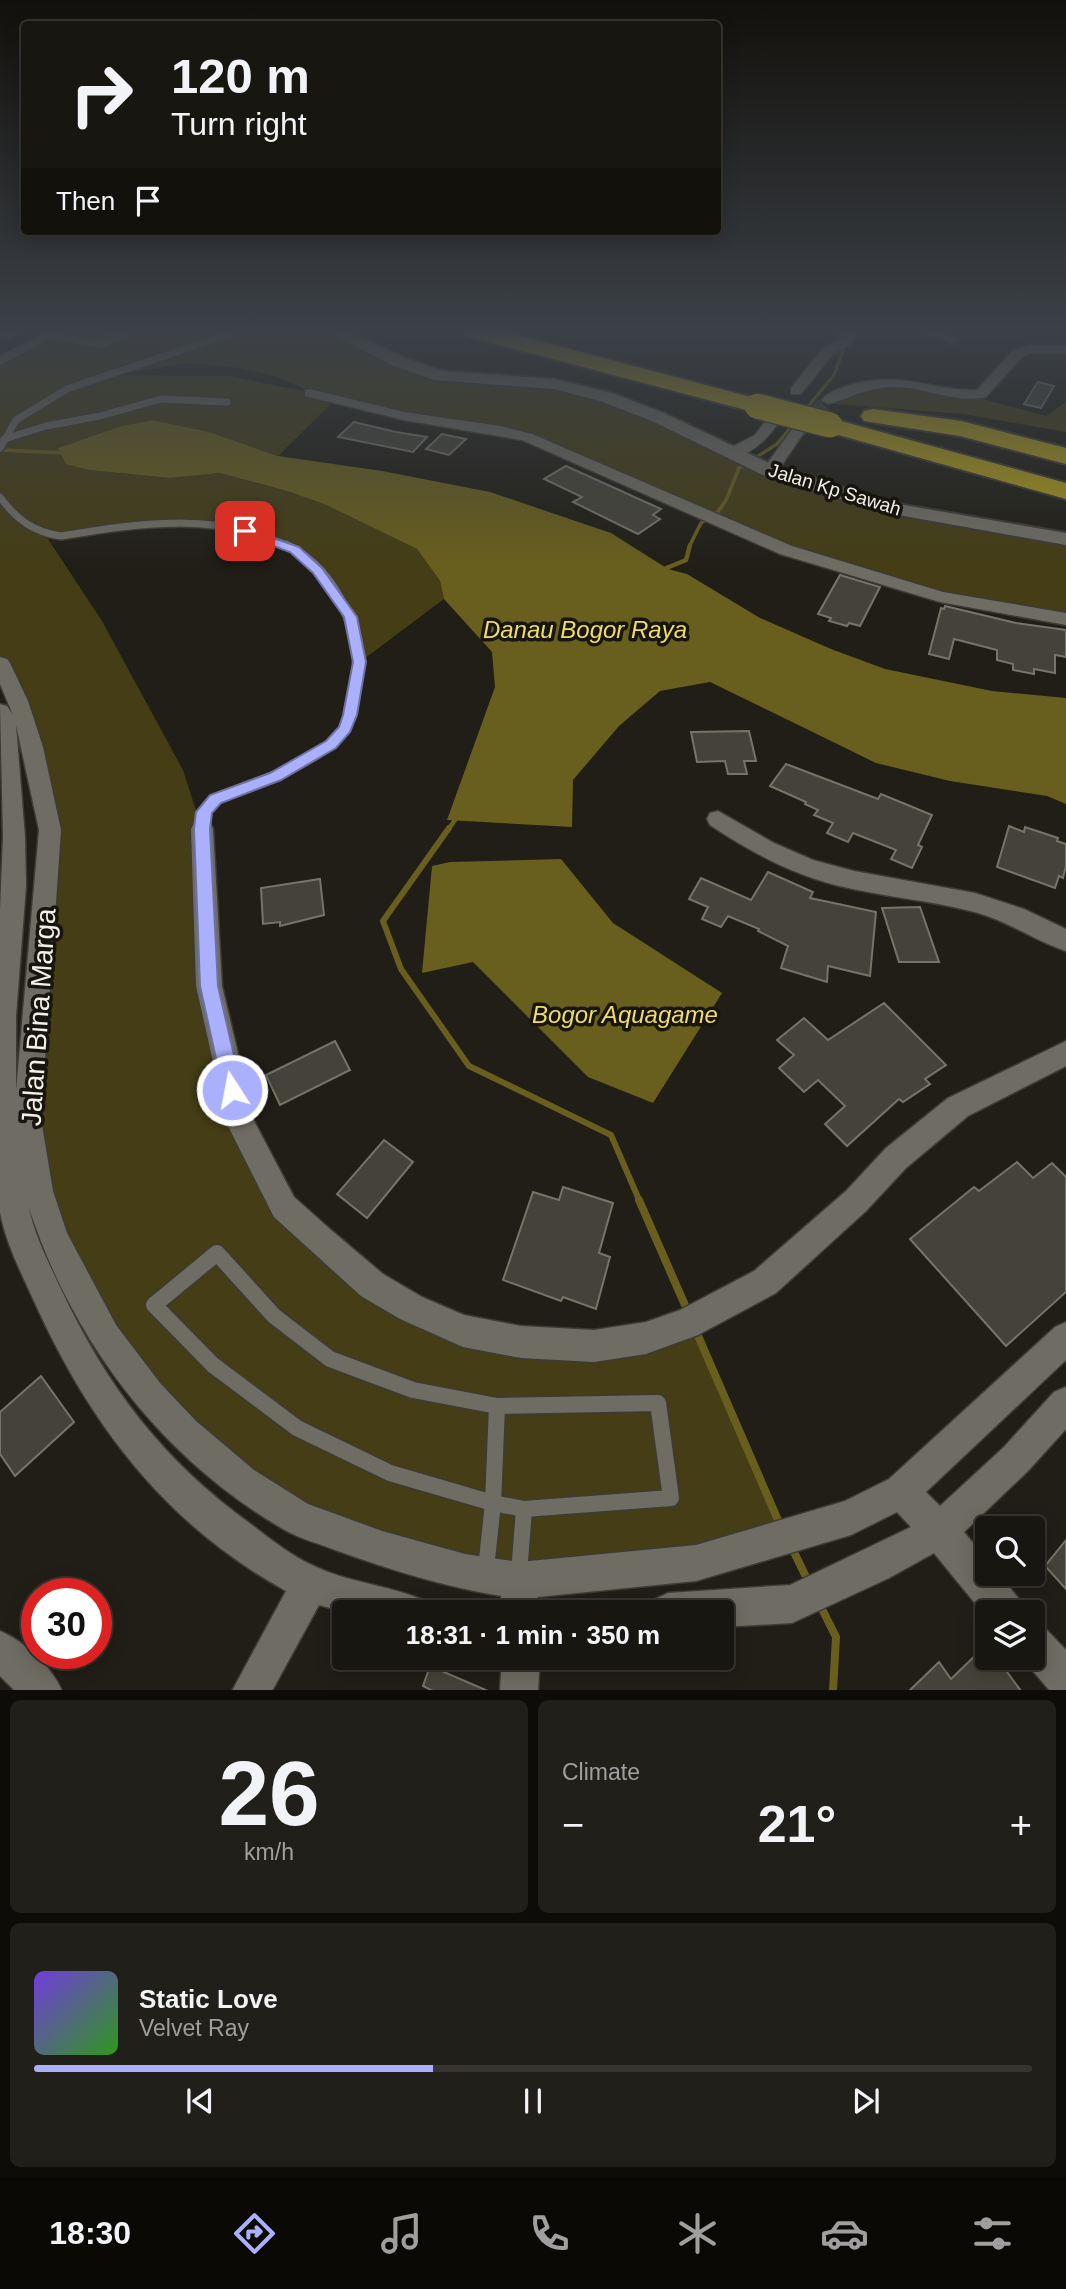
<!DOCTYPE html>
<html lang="en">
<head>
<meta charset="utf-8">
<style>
  body { margin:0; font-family:Helvetica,sans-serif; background:#211f19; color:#f1f3f6; height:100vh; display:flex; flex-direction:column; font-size:26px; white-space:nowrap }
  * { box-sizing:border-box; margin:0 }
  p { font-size:23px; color:#9f9f9f }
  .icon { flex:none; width:38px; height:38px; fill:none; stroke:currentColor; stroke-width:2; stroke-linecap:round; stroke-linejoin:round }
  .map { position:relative; height:1690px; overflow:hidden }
  .side { display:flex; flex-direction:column; gap:10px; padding:10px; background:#0d0c09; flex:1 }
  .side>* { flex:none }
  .hud { position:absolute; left:21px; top:21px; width:700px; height:214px; border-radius:7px; box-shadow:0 4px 18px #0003,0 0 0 2px #363530; background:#181610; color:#f1f3f6; overflow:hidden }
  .tools { position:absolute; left:975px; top:1516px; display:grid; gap:14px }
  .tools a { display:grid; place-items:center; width:70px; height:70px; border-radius:7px; background:#181610; box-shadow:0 4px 18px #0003,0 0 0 2px #363530; font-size:35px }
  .speed { position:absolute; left:21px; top:1578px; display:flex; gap:14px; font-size:35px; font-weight:700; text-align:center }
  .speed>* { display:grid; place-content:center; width:91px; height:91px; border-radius:50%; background:#181610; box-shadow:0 4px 18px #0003,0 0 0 2px #363530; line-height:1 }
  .speed .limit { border:10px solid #d22; background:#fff; color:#111 }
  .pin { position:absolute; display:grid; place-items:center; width:60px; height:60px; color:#fff; margin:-30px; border-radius:14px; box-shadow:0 4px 10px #0006 }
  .me { position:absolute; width:77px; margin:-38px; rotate:349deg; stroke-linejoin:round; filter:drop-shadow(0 0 5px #0008) }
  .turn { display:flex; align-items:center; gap:24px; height:147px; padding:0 35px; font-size:32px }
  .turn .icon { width:91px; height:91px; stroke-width:2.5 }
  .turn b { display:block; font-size:49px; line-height:60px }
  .then { display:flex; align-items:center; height:66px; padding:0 35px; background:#0003; gap:14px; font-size:26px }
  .big { font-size:52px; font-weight:700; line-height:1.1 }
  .side .card { flex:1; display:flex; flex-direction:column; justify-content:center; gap:10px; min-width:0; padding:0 24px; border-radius:10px; background:#211f19 }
  .side .dial { align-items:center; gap:0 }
  .dial b { font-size:91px; line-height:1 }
  .song { display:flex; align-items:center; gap:21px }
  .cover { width:84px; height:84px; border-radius:10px; background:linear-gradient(135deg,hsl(260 70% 55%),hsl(110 70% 35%)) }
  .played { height:7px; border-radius:4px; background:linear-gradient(90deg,#aab0fb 40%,#363530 40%) }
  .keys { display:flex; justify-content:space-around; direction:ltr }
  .heat { display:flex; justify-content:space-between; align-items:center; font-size:38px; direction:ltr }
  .side .tiles { flex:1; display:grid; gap:10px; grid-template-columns:1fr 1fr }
  .card:last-child { grid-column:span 2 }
  .trip { position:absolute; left:332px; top:1600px; width:402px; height:70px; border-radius:7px; background:#181610; box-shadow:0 4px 18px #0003,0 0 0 2px #363530; font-weight:700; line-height:70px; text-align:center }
  .dock { display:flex; height:112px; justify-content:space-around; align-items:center; background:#0a0906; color:#9f9f9f }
  .dock .icon { width:49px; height:49px }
  .dock .active { color:#aab0fb }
  .dock b { font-size:32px; color:#f1f3f6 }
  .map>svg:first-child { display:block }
  .green { fill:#443d15; fill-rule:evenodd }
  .water { fill:#685e1d }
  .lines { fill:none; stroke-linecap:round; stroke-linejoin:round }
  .stream-far3 { stroke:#685e1d; stroke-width:3.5 }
  .stream-far2 { stroke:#685e1d; stroke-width:4.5 }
  .stream-far1 { stroke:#685e1d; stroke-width:6 }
  .stream { stroke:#685e1d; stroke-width:8 }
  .building { fill:#454339; stroke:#767469; stroke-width:2 }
  .minor-tunnel { stroke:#3f3e36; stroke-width:15; stroke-dasharray:15 7; stroke-linecap:butt }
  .service-far2-casing { stroke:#3d3b36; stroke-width:10 }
  .service-far1-casing { stroke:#3d3b36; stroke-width:11 }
  .service-casing { stroke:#3d3b36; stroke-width:19 }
  .minor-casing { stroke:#3d3b36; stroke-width:3 }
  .tertiary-casing { stroke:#3d3b36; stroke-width:4 }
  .motorway-casing { stroke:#3d3b36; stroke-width:4 }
  .service-far2 { stroke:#6f6d63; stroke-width:7 }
  .service-far1 { stroke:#6f6d63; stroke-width:9 }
  .service { stroke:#6f6d63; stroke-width:16 }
  .minor { fill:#6f6d63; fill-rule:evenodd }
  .tertiary { fill:#6f6d63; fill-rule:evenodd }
  .motorway { fill:#a9971b; fill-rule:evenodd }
  .motorway-bridge-casing { stroke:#3d3b36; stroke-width:28; stroke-linecap:butt }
  .motorway-bridge { stroke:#a9971b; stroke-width:25 }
  .route { fill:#aab0fb; stroke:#6e72a3; stroke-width:2 }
  .labels { text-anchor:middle; stroke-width:7; stroke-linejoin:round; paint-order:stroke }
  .far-street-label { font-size:19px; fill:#f1f0ea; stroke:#17150d }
  .water-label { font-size:24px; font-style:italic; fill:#efdc6a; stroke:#17150d }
  .near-street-label { font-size:28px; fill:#f1f0ea; stroke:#17150d }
</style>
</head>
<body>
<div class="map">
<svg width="1066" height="1691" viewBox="0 0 1066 1691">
  <rect width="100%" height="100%" fill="#201e16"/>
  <g class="green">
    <path d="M60 331H333L422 371 571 387 733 452 890 508 1066 539V619L1013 611 832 566 548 445 336 399 278 456 209 432 153 420 121 426 58 448 89 470 170 478 218 473 287 491 324 504 417 549 440 581 444 599 360 662 337 595 295 549 227 526 163 522 46 536 102 621 183 770 202 829 226 1058 284 1207 372 1285 521 1342 692 1321 784 1533 519 1580 298 1518 148 1395 38 1191 50 830 0 662V361ZM189 363C231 366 272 370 309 392L228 376 114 375Z"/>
    <path d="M883 383 960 393 1046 416 1066 402V432L964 414 824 403 833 397Z"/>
  </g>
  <g class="water">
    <path d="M153 420 209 432 278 456 382 471 490 492 611 533 668 569 687 574 760 618 831 649 885 669 992 691 1066 698V804L1047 796 950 781 876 763 710 682 660 691 619 726 573 780 572 827 447 820 495 687 492 652 444 599 440 581 417 549 324 504 287 491 219 473 170 478 89 470 66 464 58 448 121 426Z"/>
    <path d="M561 859 613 923 722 993 653 1103 588 1077 473 962 422 973 432 866 450 862Z"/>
  </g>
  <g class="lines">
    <g class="stream-far3">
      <path d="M806 409 834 375 843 351 836 331"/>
      <path d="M0 450 67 453"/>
      <path d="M689 547 701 523 718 512 726 500 739 468 777 444 795 422"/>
    </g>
    <g class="stream-far2">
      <path d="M664 569 686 560 690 545"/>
      <path d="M448 830 457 817"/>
    </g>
    <path class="stream-far1" d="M449 828 383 921 401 969 469 1066 611 1135 640 1202"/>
    <g class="stream">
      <path d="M639 1200 688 1312"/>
      <path d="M696 1331 781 1527"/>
      <path d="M792 1548 809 1583"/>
      <path d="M820 1605 836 1637 833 1691"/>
    </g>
  </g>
  <g class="building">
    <path d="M1038 382 1054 386 1041 408 1024 404Z"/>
    <path d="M354 422 396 432 427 437 413 452 338 437Z"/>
    <path d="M442 434 466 439 449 455 426 449Z"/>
    <path d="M566 466 661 509 653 515 660 519 638 534 573 502 582 497 544 479Z"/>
    <path d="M840 575 880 587 860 626 849 623 847 626 829 621 831 618 818 614Z"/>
    <path d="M945 606 1016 623 1066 630V657L1055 655V673L1034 669V674L1013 670V664L997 660V650L954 639 949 659 929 654 941 608 944 609Z"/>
    <path d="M749 731 756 761H744L747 774H728L725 761 697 762 691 732Z"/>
    <path d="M786 764 878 799 881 794 932 815 918 845 922 847 912 868 891 859 896 850 853 833 848 842 827 833 833 823 814 815 818 810 805 804 806 802 770 786Z"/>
    <path d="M1009 826 1024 832 1025 827 1058 838 1057 841 1066 844V866L1063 878 1059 876 1055 888 997 867Z"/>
    <path d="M768 872 813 892 810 898 876 912 870 976 828 966 827 982 781 968 788 946 758 931 759 929 728 916 721 927 702 919 708 907 689 899 701 878 751 900Z"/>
    <path d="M320 879 324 915 280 926V922L263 924 261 888Z"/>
    <path d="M920 907 939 962H899L882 908Z"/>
    <path d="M884 1003 946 1065 925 1079 930 1084 903 1102 899 1099 847 1146 825 1124 845 1106 818 1080 804 1092 779 1068 794 1055 777 1040 804 1018 828 1040Z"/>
    <path d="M335 1041 350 1070 280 1105 266 1075Z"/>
    <path d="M384 1140 413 1162 367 1218 337 1194Z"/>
    <path d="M1017 1162 1033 1178 1052 1163 1066 1177V1292L1006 1346 910 1239 974 1187 979 1191Z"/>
    <path d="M563 1187 613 1203 599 1253 610 1257 596 1309 563 1297 561 1301 503 1280 533 1192 559 1200Z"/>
    <path d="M41 1376 74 1422 15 1476 0 1454V1412Z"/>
    <path d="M1066 1540V1589L1045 1566Z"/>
    <path d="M987 1644V1657H996L1021 1691H909L939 1662 951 1679Z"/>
    <path d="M430 1666 488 1691H433L423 1686Z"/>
  </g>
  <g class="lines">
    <path class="minor-tunnel" d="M798 431 828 400"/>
    <g class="service-far2-casing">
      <g id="service-far2">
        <path d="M0 334 6 336 15 331"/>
        <path d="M53 335 100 345 131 331"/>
        <path d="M92 343 114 331"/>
        <path d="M4 439 46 426 100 416 161 399 227 402"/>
        <path d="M0 448 16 420 67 389 238 331"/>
        <path d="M0 497C16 519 33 532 61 536 138 523 217 511 290 547"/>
      </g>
    </g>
    <g class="service-far1-casing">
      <path id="service-far1" d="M202 829 204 813 213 802C253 780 302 772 336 739 347 728 352 711 355 696 365 639 341 572 286 545"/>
    </g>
    <g class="service-casing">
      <g id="service">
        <path d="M493 1503 524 1509 671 1498 658 1403 497 1406"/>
        <path d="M493 1503 390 1473 297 1428 213 1365 154 1305 217 1253 274 1316 330 1359 413 1390 497 1406"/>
        <path d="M493 1503 497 1406"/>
        <path d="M486 1569 493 1503"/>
        <path d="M519 1574 524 1509"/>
      </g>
    </g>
    <g class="minor-casing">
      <g id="minor">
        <path d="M49 331H66L0 365V356Z"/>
        <path d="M844 331H857L850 345 834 353 801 394H791V388L824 347 840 339Z"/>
        <path d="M917 331H939L959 339 952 343Z"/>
        <path d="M1030 345H1066V353H1031L1023 356 986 397C957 404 927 388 898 387 869 386 854 397 828 404L821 400C828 392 840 388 850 385 903 370 929 391 977 390L1013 350Z"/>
        <path d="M310 389 404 412 500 426 532 434 792 546 943 592 1066 613V625L940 602 780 554 522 440 404 420 305 396V390Z"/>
        <path d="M775 414 782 418C771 434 751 460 728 455L725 452 728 449 755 435 770 415Z"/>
        <path d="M798 427 805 431 776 474H764L762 471 764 468 793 428Z"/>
        <path d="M0 657 7 659 10 663 28 701 43 747 61 830 41 1119 53 1191 67 1233 116 1325 160 1383 196 1421 254 1470 308 1504 382 1531 465 1554 519 1562 696 1545 845 1501 889 1479 1055 1327 1066 1322V1360L926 1492 940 1506 1004 1447 1054 1392 1066 1387V1429L1028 1471 964 1532 987 1560V1573H998L1019 1599 1025 1612H987V1618L934 1553 889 1578 792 1623 723 1627V1612H649L655 1599 668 1593 790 1585 911 1527 897 1512 851 1535 696 1581 538 1597 539 1612H501V1596C445 1587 391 1570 338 1551 320 1544 300 1539 283 1529 161 1458 73 1342 29 1208 35 1237 48 1261 60 1287 106 1386 163 1461 252 1525 272 1540 291 1556 314 1566 347 1582 387 1585 421 1599L427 1612H345L319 1605 272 1691H232L286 1591C165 1524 90 1425 34 1301 21 1272 6 1244 0 1212V910L3 837 0 704 7 706 13 715 0 684ZM16 725 39 830 16 1091V1016L26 886 25 837Z"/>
        <path d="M718 811 774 843 813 860 854 871 975 893 1024 909 1066 929V951C1036 941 1009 922 978 913 931 900 882 897 835 885 789 873 749 851 710 825L707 819 710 813Z"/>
        <path d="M202 821 210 823 213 829 222 986 254 1121 294 1197 331 1230 383 1274 422 1297 464 1315 521 1326 594 1330 646 1322 680 1310 754 1271 846 1191 886 1148 948 1098 1066 1041V1066L968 1116 906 1168 866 1211 776 1293 698 1335 646 1354 594 1362 521 1358 463 1347 400 1319 361 1296 274 1217 227 1124 196 986 191 829 194 823Z"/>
        <path d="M1032 1622 1045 1628 1066 1650V1691H1050L1021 1657H1032Z"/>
        <path d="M0 1631C24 1641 52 1667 62 1691H15L0 1676Z"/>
        <path d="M502 1657H540L538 1691H500Z"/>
      </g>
    </g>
    <g class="tertiary-casing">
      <path id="tertiary" d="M326 331H348L403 357 442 371 554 379 612 393 664 413 777 467 892 503 1066 533V545L882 512 763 475 652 421 600 401 554 389 434 380 391 365Z"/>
    </g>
    <g class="motorway-casing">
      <g id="motorway">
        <path d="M463 331H501L766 401 769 406 766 411 757 413 466 336Z"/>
        <path d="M873 409 961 421 1066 448V464L960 436 864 421 861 416 864 411Z"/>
        <path d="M830 418 1066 483V499L821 430 818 425 821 420Z"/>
      </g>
    </g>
    <use href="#service-far2" class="service-far2"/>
    <use href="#service-far1" class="service-far1"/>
    <use href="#service" class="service"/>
    <use href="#minor" class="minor"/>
    <use href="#tertiary" class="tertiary"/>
    <use href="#motorway" class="motorway"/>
    <g class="motorway-bridge-casing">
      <path id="motorway-bridge" d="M757 406 830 425"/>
    </g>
    <use href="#motorway-bridge" class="motorway-bridge"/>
  </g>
  <linearGradient id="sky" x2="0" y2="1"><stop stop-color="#12100c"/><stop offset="0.58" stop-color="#3c4147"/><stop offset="1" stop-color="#3c4147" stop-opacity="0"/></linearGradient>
  <rect width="1066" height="568" fill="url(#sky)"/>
  <path class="route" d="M245 528 299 547 322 568 357 617 366 662 357 715 350 732 336 748 281 780 221 803 212 813 210 829 218 986 242 1090 239 1096 232 1098 226 1096 223 1090 200 986 194 829 196 812 210 795 270 773 326 741 339 727 343 715 353 662 344 617 313 573 290 552 241 534V529Z"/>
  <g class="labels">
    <g class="far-street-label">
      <text transform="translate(835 489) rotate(17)" y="7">Jalan Kp Sawah</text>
    </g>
    <g class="water-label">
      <text x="585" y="638">Danau Bogor Raya</text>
      <text x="625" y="1023">Bogor Aquagame</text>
    </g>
    <g class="near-street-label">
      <text transform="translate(38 1017) rotate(-86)" y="10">Jalan Bina Marga</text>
    </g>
  </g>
</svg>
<div class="tools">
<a><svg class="icon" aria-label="search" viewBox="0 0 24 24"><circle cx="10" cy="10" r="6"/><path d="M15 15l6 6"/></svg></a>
<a><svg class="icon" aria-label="layers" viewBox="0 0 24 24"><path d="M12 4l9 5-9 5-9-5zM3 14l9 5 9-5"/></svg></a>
</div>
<div class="speed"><div class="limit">30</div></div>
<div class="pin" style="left:245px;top:531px;background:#d93025"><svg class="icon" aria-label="arrive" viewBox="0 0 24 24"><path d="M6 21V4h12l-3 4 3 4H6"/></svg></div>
<svg class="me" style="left:232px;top:1090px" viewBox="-20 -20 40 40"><circle r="17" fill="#aab0fb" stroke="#fff" stroke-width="3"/><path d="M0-11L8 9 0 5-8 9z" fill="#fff"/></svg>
<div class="trip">18:31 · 1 min · 350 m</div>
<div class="hud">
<div class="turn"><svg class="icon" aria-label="right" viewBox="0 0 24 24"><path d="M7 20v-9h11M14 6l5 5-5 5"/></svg><div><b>120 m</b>Turn right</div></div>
<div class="then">Then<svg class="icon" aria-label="arrive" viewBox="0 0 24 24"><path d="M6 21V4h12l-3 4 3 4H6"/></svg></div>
</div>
</div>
<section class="side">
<div class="tiles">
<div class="card dial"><b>26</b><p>km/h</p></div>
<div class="card"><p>Climate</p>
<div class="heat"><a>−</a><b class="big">21°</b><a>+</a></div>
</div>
<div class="card">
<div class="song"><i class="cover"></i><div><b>Static Love</b><p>Velvet Ray</p></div></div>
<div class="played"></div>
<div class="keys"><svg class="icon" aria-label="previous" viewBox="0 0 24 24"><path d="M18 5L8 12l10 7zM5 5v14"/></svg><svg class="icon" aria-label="pause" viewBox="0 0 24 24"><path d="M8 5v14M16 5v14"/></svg><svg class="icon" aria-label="next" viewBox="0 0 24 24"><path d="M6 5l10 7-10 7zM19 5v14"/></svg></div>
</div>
</div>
</section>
<nav class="dock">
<b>18:30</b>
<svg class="icon active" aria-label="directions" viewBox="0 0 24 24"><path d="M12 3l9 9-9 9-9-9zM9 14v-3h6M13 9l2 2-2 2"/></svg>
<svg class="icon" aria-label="music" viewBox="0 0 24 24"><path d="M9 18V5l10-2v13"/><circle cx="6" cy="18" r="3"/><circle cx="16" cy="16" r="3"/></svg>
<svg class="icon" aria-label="phone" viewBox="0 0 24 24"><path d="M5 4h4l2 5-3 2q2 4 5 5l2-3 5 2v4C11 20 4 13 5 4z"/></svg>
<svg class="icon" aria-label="climate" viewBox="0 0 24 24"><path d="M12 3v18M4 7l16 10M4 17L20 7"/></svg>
<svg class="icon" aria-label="car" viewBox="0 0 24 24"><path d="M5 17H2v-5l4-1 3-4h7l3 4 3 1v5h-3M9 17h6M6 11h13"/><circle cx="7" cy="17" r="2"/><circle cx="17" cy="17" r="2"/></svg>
<svg class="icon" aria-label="filters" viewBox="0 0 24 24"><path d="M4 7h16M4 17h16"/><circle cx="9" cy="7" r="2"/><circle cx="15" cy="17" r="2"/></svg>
</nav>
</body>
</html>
